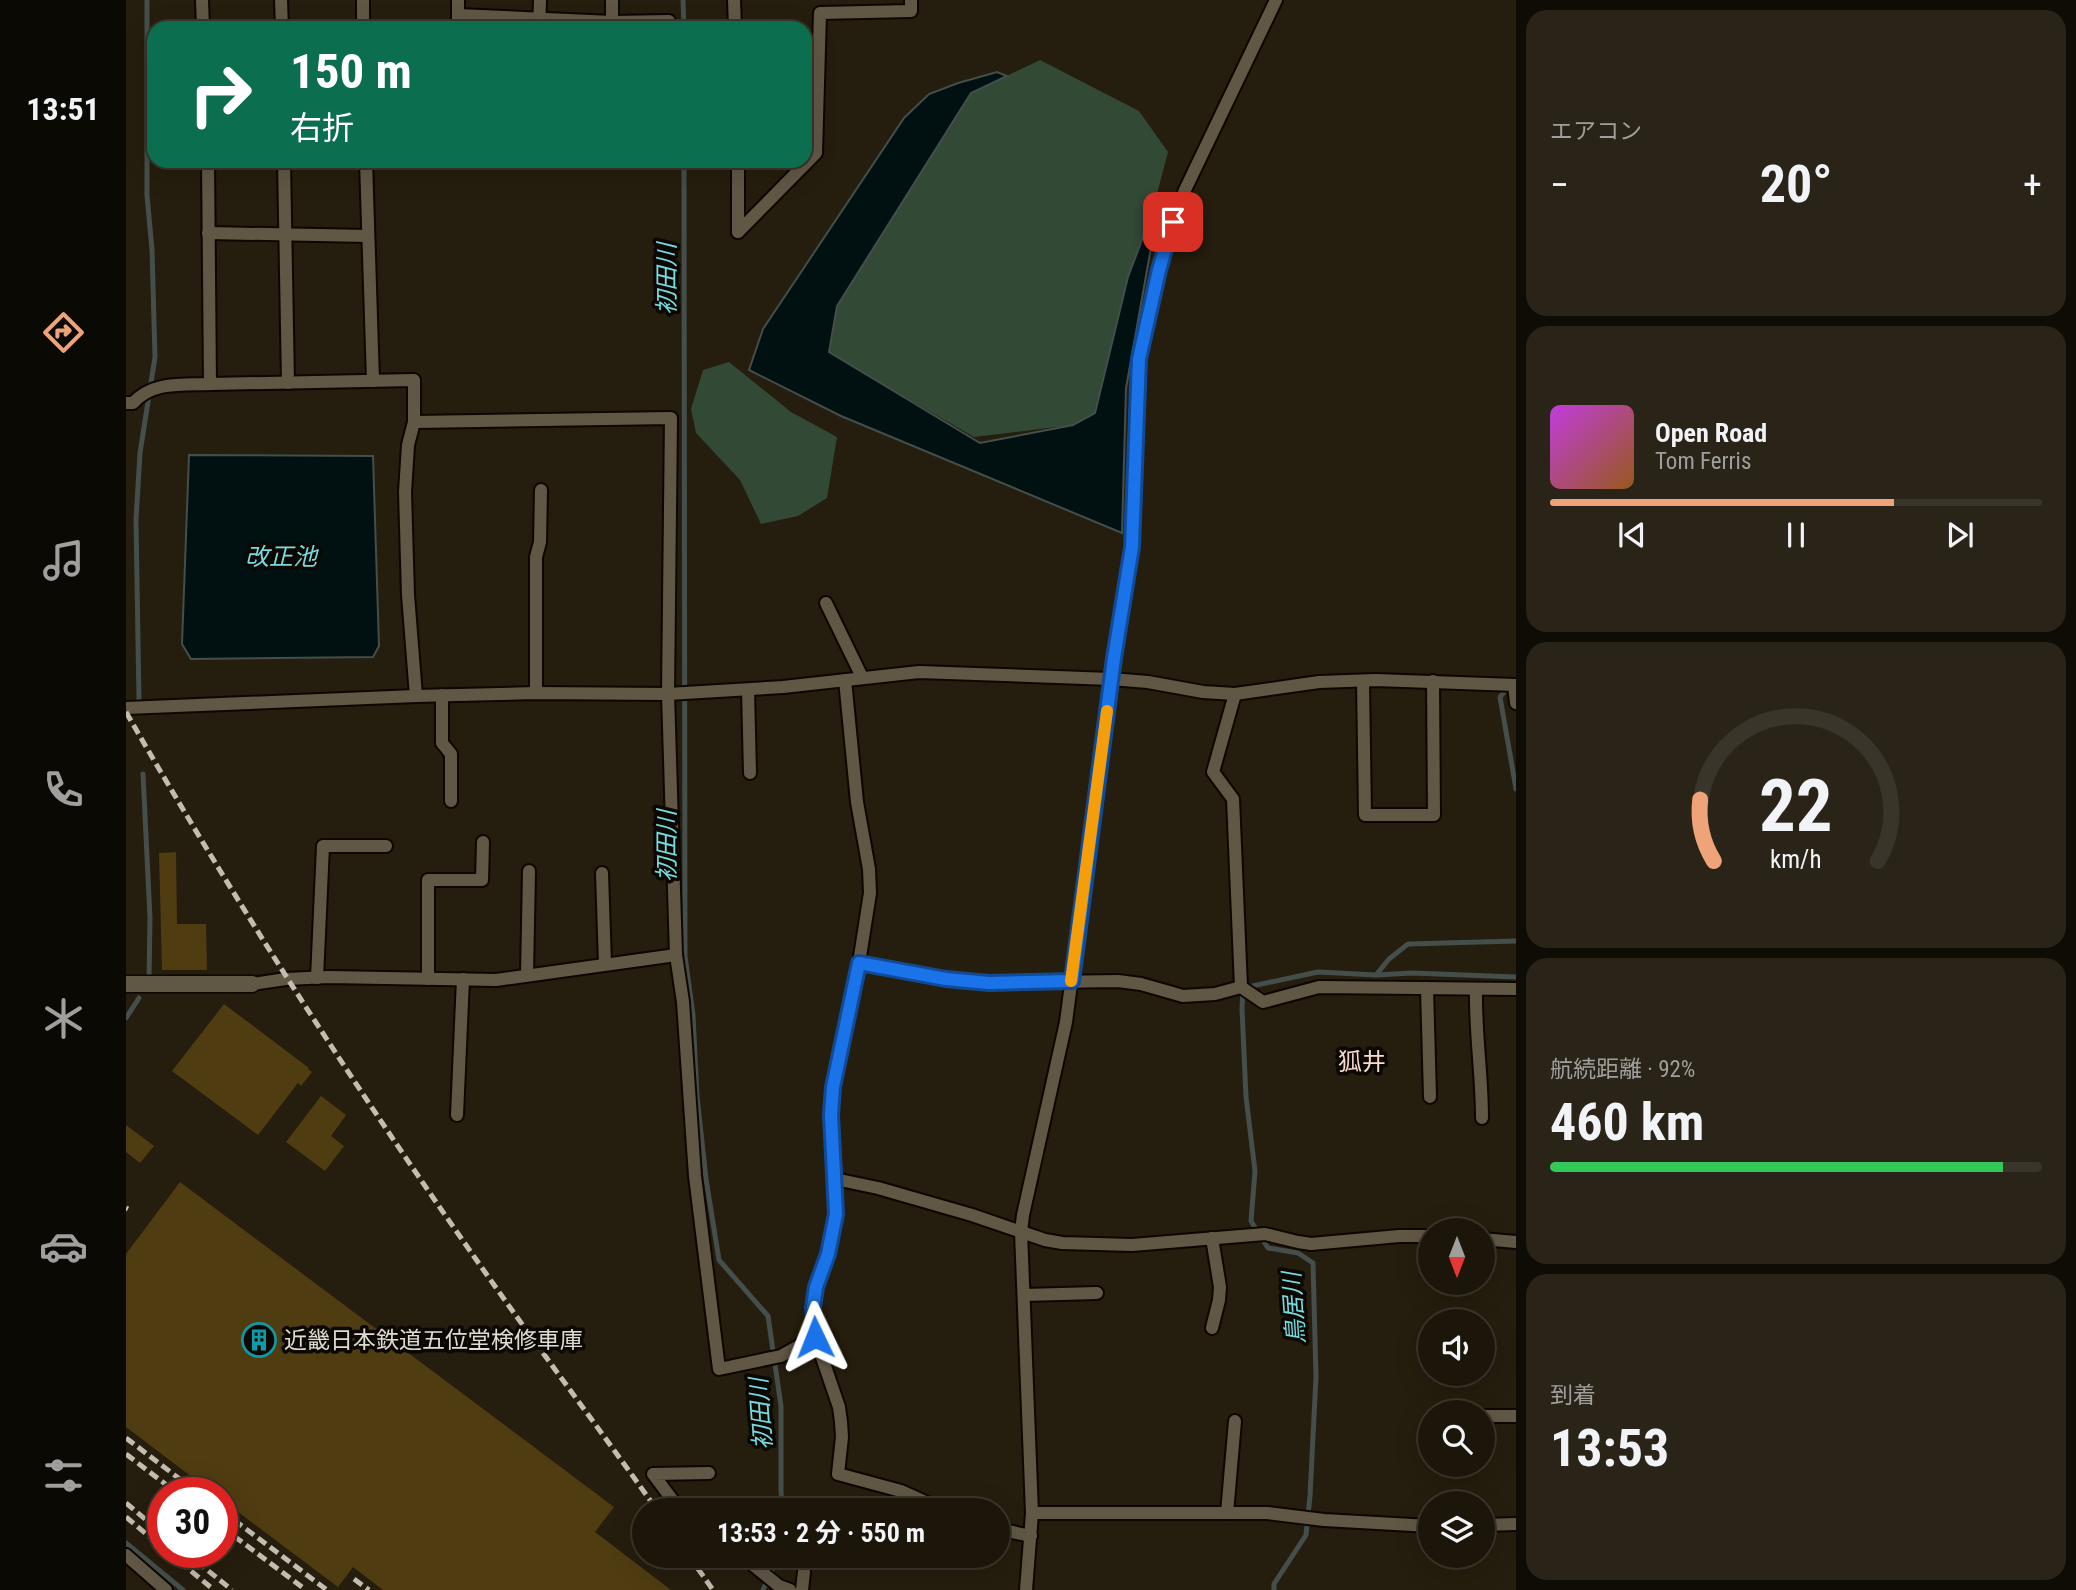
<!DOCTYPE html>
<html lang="ja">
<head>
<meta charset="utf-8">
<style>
  body { margin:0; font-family:"Roboto Condensed","Noto Sans JP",sans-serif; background:#292318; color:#f1f3f6; height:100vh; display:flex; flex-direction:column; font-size:26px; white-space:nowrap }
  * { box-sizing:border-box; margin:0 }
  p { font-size:23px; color:#a09f9c }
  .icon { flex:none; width:38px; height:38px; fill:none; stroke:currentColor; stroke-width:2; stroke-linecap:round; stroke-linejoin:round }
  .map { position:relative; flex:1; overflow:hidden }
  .details { display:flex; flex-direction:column; gap:10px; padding:10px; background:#0f0c06; width:560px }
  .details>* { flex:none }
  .guide { position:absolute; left:21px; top:21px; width:665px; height:147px; border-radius:21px; box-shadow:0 7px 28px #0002,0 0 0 2px #3a352b; background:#0b6e4f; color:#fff; overflow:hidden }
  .needle { width:46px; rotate:180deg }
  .fabs { position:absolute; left:1292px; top:1218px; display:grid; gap:14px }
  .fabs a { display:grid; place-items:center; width:77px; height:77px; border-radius:50%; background:#1c160a; box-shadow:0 7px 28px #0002,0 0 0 2px #3a352b; font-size:35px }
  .speed { position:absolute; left:21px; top:1477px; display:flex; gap:14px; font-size:35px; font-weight:700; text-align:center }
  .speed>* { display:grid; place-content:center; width:91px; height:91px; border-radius:50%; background:#1c160a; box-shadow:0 7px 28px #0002,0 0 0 2px #3a352b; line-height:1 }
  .speed .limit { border:10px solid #d22; background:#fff; color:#111 }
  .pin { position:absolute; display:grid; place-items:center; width:60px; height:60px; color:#fff; margin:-30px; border-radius:14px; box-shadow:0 4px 10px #0006 }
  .me { position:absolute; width:77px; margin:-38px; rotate:358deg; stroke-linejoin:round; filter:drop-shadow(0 0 5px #0008) }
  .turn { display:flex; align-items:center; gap:24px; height:147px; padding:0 28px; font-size:32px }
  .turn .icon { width:91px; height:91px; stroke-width:2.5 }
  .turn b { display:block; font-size:49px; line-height:60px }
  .big { font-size:52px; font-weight:700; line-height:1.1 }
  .details .tile { flex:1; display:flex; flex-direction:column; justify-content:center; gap:10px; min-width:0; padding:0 24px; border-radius:21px; background:#292318 }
  .details .dial { align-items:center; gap:0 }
  .dial svg { height:182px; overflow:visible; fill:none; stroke:#3a352b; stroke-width:7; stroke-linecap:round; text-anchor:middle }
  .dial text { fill:#f1f3f6; stroke:none }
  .song { display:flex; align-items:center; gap:21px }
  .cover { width:84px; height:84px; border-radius:10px; background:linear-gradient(135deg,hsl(290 70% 55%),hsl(30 70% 35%)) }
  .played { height:7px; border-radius:4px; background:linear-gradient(90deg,#efa378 70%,#3a352b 70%) }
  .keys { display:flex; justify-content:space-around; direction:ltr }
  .heat { display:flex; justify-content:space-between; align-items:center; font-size:38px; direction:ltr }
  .charge { height:10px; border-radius:5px; background:linear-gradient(90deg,#34c759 92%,#3a352b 0) }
  .trip { position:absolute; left:506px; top:1498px; width:378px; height:70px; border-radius:35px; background:#1c160a; box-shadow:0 7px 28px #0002,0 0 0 2px #3a352b; font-weight:700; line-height:70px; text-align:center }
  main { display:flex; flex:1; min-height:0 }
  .tab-bar { display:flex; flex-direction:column; width:126px; justify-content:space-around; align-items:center; background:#0b0904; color:#a09f9c }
  .tab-bar .icon { width:49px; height:49px }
  .tab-bar .active { color:#efa378 }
  .tab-bar b { font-size:32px; color:#f1f3f6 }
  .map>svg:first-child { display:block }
  .green { fill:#324936 }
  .water { fill:#011112; stroke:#444e4b; stroke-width:2 }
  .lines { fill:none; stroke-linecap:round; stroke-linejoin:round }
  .stream { stroke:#444e4b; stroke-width:5 }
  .building { fill:#503c11 }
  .minor-casing { stroke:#0e0700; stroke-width:16 }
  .tertiary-casing { stroke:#0e0700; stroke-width:19 }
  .minor { stroke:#615745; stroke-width:12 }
  .tertiary { stroke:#615745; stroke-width:16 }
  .rail { stroke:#c2bcb1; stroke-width:5; stroke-dasharray:10 5; stroke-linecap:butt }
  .route-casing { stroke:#114b97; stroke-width:18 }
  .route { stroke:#1a73e8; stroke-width:12 }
  .slow { stroke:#f59e0b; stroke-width:12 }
  .labels { text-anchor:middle; stroke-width:7; stroke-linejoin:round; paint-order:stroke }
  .poi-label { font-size:23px; fill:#e0dbd1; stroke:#0b0803; text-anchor:start }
  .water-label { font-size:24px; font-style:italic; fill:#76dbe1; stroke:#0b0803 }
  .neighbourhood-label { font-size:24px; fill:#f8daca; stroke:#0b0803 }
</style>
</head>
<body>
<main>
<nav class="tab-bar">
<b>13:51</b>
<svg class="icon active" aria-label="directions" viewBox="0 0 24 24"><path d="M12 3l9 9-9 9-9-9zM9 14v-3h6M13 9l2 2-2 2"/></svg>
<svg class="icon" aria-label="music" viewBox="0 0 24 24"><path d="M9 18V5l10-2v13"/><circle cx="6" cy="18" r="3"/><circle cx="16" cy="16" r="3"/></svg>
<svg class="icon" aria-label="phone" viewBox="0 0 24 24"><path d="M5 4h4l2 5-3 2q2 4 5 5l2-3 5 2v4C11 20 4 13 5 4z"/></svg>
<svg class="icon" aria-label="climate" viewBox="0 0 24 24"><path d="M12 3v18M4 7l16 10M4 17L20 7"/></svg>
<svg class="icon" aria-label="car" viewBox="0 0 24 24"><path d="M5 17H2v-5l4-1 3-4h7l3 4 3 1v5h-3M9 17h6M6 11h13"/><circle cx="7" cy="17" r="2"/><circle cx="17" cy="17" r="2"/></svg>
<svg class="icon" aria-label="filters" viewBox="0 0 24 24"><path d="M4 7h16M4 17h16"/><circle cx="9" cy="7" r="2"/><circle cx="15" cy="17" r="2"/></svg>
</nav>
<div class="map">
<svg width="1390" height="1590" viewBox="0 0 1390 1590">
  <rect width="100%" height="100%" fill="#251d0d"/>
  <g class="green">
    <path d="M914 60 1013 111 1042 152 1027 209 1002 277 969 413 947 425 848 437 703 353 711 306 845 93Z"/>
    <path d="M603 362 665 412 711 437 701 498 672 516 635 524 614 480 570 433 565 409 577 370Z"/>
  </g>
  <g class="water">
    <path d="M871 72 881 76 845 93 711 306 703 352 854 443 947 425 969 413 1002 277 1025 216 1026 242 1000 388 996 533 715 416 623 370 637 329 778 118 803 94 832 83Z"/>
    <path d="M63 455 247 456 253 646 247 657 65 659 56 644Z"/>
  </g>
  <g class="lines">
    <g class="stream">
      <path d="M557 0 558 28"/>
      <path d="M558 161 559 956 567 1015 571 1096 580 1179 593 1260 642 1316 655 1406V1490L656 1510"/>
      <path d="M1383 686 1374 697 1390 789"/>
      <path d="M13 701 10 520 14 453 29 357 26 250 21 195V0"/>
      <path d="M17 774 24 918 23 980"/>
      <path d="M1250 975 1286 973 1390 977"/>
      <path d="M0 1018 13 998"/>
      <path d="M0 1543 57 1590"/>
      <path d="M637 1590 652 1556"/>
      <path d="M1148 1590V1584L1180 1535 1184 1496 1190 1377 1187 1263 1172 1253 1142 1248 1125 1221 1129 1171 1120 1097 1116 1009 1117 988 1192 972 1250 975 1263 959 1282 944 1390 941"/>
    </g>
  </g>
  <g class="building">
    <path d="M50 852 51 924H80L81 970H36L33 853Z"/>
    <path d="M98 1004 183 1068 182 1069 186 1072 175 1086 172 1083 132 1135 46 1071Z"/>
    <path d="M195 1096 220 1115 205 1136 218 1146 199 1171 160 1142Z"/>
    <path d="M0 1125 28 1146 14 1163 0 1152Z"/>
    <path d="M54 1182 488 1507 469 1532 545 1590H257L227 1567 212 1587 96 1500V1493H87L0 1427V1254Z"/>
  </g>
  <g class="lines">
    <g class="minor-casing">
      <g id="minor">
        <path d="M76 0 77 28"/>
        <path d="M155 0 156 28"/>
        <path d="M237 0V28"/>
        <path d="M332 0V28"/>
        <path d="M608 0 609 28"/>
        <path d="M332 15 486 22 543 21"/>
        <path d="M413 28 414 0"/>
        <path d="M486 28V0"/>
        <path d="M82 161 84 384 288 380V422L282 445 279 492 282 595 290 696"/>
        <path d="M158 161 162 383"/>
        <path d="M240 161 247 381"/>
        <path d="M612 232 690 153 694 13 785 11V0"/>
        <path d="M612 232V161"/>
        <path d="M82 233 242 236"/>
        <path d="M0 403H7C27 381 56 385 84 384"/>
        <path d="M288 422 545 418 542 694 550 955 557 1002 569 1176 593 1369 655 1356 689 1337"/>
        <path d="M700 603 736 677"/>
        <path d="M719 680 731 802 743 869 744 893 733 963 707 1087 705 1115 710 1214 702 1254 690 1287 686 1307 689 1337 713 1407 715 1422 716 1437 712 1474 775 1491 817 1510"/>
        <path d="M1237 681 1239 815H1308L1307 681"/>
        <path d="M1388 685 1390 703"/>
        <path d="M622 690 624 773"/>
        <path d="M410 693V557L414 542 415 490"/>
        <path d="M316 695V743L325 754V801"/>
        <path d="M0 708 290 696 410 693 542 694 657 687 793 672 985 679 1022 682 1077 692 1109 694 1193 682 1249 680 1390 685"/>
        <path d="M476 873 479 964"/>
        <path d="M733 963 820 979 863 983 992 981 1015 984 1057 996 1089 994 1115 987 1107 799 1087 772 1109 694"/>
        <path d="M401 975 403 871"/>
        <path d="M191 978 197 846H260"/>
        <path d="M302 979V880H356L357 842"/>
        <path d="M126 984 160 979 203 977 370 980 550 955"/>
        <path d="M1115 987 1137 1002 1193 987 1390 989"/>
        <path d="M1301 988 1304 1097"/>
        <path d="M1350 989C1349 1032 1356 1074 1356 1118"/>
        <path d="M331 1115 337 979"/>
        <path d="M709 1179 752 1188 846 1215 919 1240 936 1243 1006 1245 1139 1234 1172 1242 1185 1244 1273 1236H1304"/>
        <path d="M1356 1239 1390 1242"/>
        <path d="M898 1295 971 1293"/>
        <path d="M1086 1328 1093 1300 1094 1287 1086 1238"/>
        <path d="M1356 1416H1390"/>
        <path d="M554 1510 527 1474 583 1473"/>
        <path d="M906 1513H1141L1198 1520 1304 1526"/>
        <path d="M1101 1513 1109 1421"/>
        <path d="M1356 1525 1390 1524"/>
        <path d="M872 1529 905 1536"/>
        <path d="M0 1555 40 1590"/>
        <path d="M616 1556 653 1586 664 1590"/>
        <path d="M676 1590 678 1572"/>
        <path d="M900 1590 906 1513 895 1232 897 1215 940 1022 988 658 1002 574 1007 520 1010 409 1013 359 1037 255 1059 190 1150 0"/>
      </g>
    </g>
    <g class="tertiary-casing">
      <path id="tertiary" d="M0 984H126"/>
    </g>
    <use href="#minor" class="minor"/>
    <use href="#tertiary" class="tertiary"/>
    <g class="rail">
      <path d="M0 712C109 902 228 1086 354 1265 412 1348 473 1428 531 1510"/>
      <path d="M0 1208 2 1209"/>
      <path d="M0 1438 72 1493"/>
      <path d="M0 1454 51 1493"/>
      <path d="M0 1503 37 1534"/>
      <path d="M96 1511 201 1590"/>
      <path d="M0 1517 37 1548"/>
      <path d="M96 1527 180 1590"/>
      <path d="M42 1552 88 1590"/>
      <path d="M59 1552 106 1590"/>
      <path d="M563 1556 587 1590"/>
      <path d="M228 1579 243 1590"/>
    </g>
  </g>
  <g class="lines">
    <g class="route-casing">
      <path id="route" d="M689 1337 687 1307 690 1287 702 1254 710 1214 705 1115 707 1087 733 963 820 979 863 983 946 981 988 658 1006 547 1013 359 1033 270 1047 222"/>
    </g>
    <use href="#route" class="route"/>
    <path class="slow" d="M945 981 981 711"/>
  </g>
  <defs>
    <g id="building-ring" transform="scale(1.75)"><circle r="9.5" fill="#0b0803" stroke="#0f9aa8" stroke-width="1.5"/><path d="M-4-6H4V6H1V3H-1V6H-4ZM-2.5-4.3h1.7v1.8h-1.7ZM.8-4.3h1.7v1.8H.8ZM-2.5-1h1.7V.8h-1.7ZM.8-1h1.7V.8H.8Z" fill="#0f9aa8"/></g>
  </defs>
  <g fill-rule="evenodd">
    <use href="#building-ring" x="133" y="1340"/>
  </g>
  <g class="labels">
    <g class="poi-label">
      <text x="158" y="1348">近畿日本鉄道五位堂検修車庫</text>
    </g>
    <g class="water-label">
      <text transform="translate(541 279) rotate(-90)" y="8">初田川</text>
      <text x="155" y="565">改正池</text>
      <text transform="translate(541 846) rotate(-90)" y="8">初田川</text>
      <text transform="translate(1168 1308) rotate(-94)" y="8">鳥居川</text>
      <text transform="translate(635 1414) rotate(-94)" y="8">初田川</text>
    </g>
    <g class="neighbourhood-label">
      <text x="1236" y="1070">狐井</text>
    </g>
  </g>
</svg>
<div class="fabs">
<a><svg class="needle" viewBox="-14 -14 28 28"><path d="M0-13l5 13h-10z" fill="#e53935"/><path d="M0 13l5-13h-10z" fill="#a09f9c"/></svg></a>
<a><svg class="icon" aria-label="sound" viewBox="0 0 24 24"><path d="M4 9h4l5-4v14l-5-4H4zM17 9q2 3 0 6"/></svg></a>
<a><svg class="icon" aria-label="search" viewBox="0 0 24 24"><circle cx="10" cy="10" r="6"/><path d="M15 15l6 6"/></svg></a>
<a><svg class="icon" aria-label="layers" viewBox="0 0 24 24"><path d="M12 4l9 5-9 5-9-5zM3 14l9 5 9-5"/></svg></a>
</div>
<div class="speed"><div class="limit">30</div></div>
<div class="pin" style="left:1047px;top:222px;background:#d93025"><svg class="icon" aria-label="arrive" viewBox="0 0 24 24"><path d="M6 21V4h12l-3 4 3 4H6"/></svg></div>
<svg class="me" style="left:689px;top:1337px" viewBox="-20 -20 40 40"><path d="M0-17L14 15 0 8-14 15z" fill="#1a73e8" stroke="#fff" stroke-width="4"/></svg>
<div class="trip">13:53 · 2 分 · 550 m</div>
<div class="guide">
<div class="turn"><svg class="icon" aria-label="right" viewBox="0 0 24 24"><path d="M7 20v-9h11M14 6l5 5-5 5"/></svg><div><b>150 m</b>右折</div></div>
</div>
</div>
<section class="details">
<div class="tile"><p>エアコン</p>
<div class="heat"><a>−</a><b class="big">20°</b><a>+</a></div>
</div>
<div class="tile">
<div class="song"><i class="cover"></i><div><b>Open Road</b><p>Tom Ferris</p></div></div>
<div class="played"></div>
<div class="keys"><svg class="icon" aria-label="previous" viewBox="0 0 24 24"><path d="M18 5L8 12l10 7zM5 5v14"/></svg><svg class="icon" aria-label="pause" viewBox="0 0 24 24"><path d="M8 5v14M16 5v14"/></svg><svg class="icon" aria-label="next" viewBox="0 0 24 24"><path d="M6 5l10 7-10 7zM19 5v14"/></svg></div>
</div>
<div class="tile dial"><svg viewBox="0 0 100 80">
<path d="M14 69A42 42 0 1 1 86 69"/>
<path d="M14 69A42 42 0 0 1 8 42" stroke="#efa378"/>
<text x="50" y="56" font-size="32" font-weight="700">22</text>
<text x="50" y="72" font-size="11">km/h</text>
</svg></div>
<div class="tile"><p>航続距離 · 92%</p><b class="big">460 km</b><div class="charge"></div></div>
<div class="tile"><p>到着</p><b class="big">13:53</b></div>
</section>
</main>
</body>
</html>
